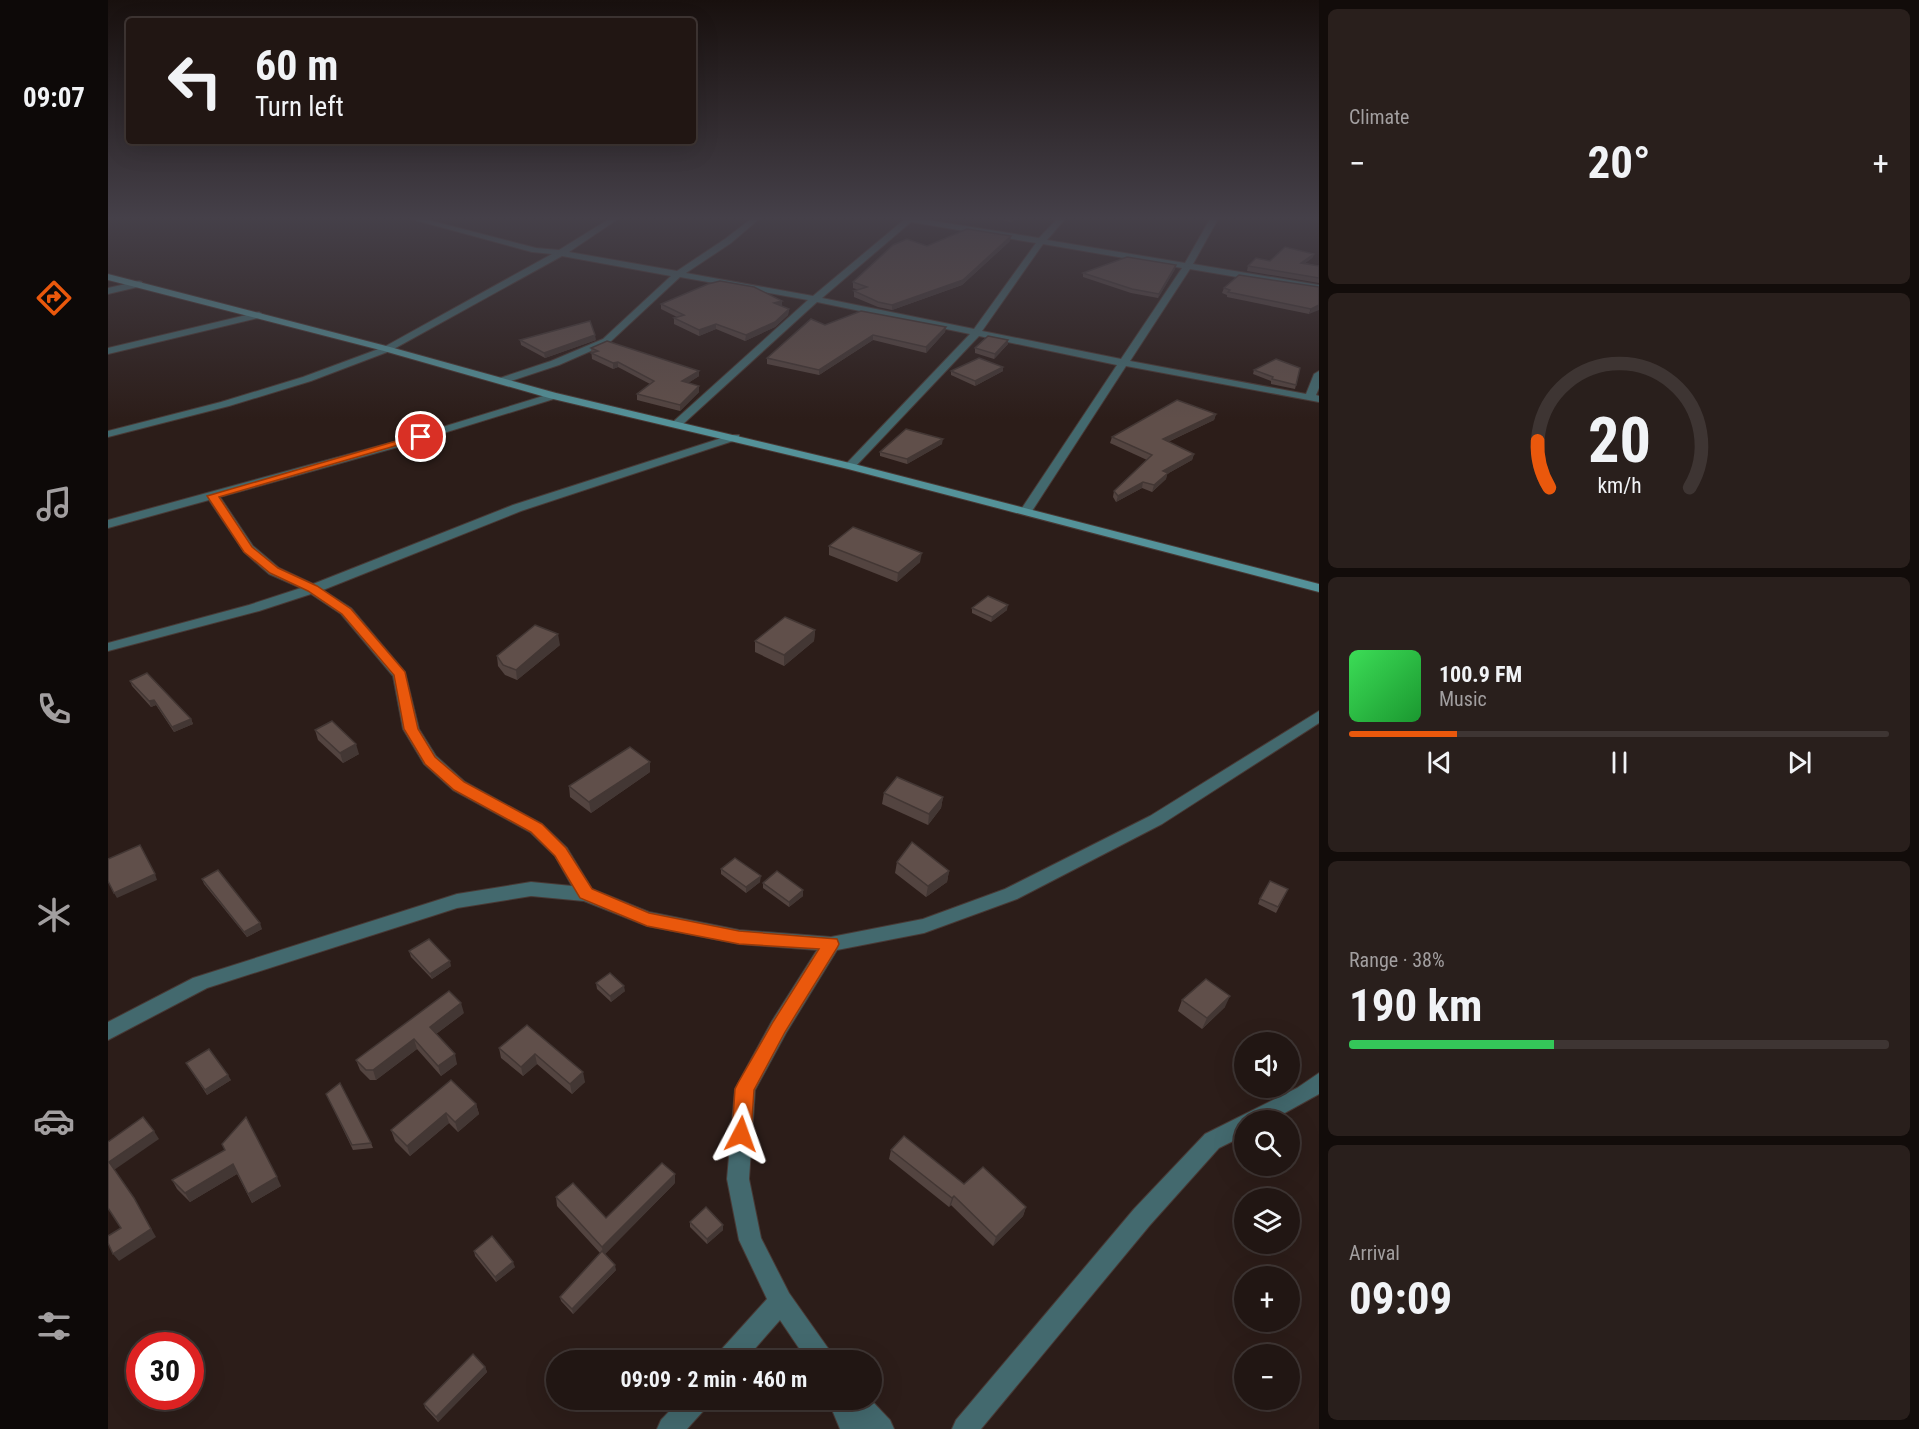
<!DOCTYPE html>
<html lang="en">
<head>
<meta charset="utf-8">
<style>
  body { margin:0; font-family:"Roboto Condensed",sans-serif; background:#291f1c; color:#f1f3f6; height:100vh; display:flex; flex-direction:column; font-size:22px; white-space:nowrap }
  * { box-sizing:border-box; margin:0 }
  p { font-size:20px; color:#a29fa0 }
  .icon { flex:none; width:33px; height:33px; fill:none; stroke:currentColor; stroke-width:2; stroke-linecap:round; stroke-linejoin:round }
  .map { position:relative; flex:1; overflow:hidden }
  .details { display:flex; flex-direction:column; gap:9px; padding:9px; background:#120c0a; width:600px }
  .details>* { flex:none }
  .hud { position:absolute; left:18px; top:18px; width:570px; height:126px; border-radius:6px; box-shadow:0 6px 24px #0002,0 0 0 2px #3e3533; background:#211613; color:#f1f3f6; overflow:hidden }
  .fabs { position:absolute; left:1126px; top:1032px; display:grid; gap:12px }
  .fabs a { display:grid; place-items:center; width:66px; height:66px; border-radius:50%; background:#211613; box-shadow:0 6px 24px #0002,0 0 0 2px #3e3533; font-size:30px }
  .speed { position:absolute; left:18px; top:1332px; display:flex; gap:12px; font-size:30px; font-weight:700; text-align:center }
  .speed>* { display:grid; place-content:center; width:78px; height:78px; border-radius:50%; background:#211613; box-shadow:0 6px 24px #0002,0 0 0 2px #3e3533; line-height:1 }
  .speed .limit { border:9px solid #d22; background:#fff; color:#111 }
  .pin { position:absolute; display:grid; place-items:center; width:51px; height:51px; color:#fff; margin:-26px; border:3px solid #fff; border-radius:50%; box-shadow:0 2px 6px #0007 }
  .me { position:absolute; width:66px; margin:-33px; rotate:4deg; stroke-linejoin:round; filter:drop-shadow(0 0 4px #0008) }
  .turn { display:flex; align-items:center; gap:21px; height:126px; padding:0 30px; font-size:27px }
  .turn .icon { width:78px; height:78px; stroke-width:2.5 }
  .turn b { display:block; font-size:42px; line-height:51px }
  .big { font-size:45px; font-weight:700; line-height:1.1 }
  .details .card { flex:1; display:flex; flex-direction:column; justify-content:center; gap:9px; min-width:0; padding:0 21px; border-radius:9px; background:#291f1c }
  .details .dial { align-items:center; gap:0 }
  .dial svg { height:156px; overflow:visible; fill:none; stroke:#3e3533; stroke-width:7; stroke-linecap:round; text-anchor:middle }
  .dial text { fill:#f1f3f6; stroke:none }
  .song { display:flex; align-items:center; gap:18px }
  .cover { width:72px; height:72px; border-radius:9px; background:linear-gradient(135deg,hsl(130 70% 55%),hsl(130 70% 35%)) }
  .played { height:6px; border-radius:3px; background:linear-gradient(90deg,#ea580c 20%,#3e3533 20%) }
  .keys { display:flex; justify-content:space-around; direction:ltr }
  .heat { display:flex; justify-content:space-between; align-items:center; font-size:33px; direction:ltr }
  .charge { height:9px; border-radius:4px; background:linear-gradient(90deg,#34c759 38%,#3e3533 0) }
  .trip { position:absolute; left:438px; top:1350px; width:336px; height:60px; border-radius:30px; background:#211613; box-shadow:0 6px 24px #0002,0 0 0 2px #3e3533; font-weight:700; line-height:60px; text-align:center }
  main { display:flex; flex:1; min-height:0 }
  .dock { display:flex; flex-direction:column; width:108px; justify-content:space-around; align-items:center; background:#0d0908; color:#a29fa0 }
  .dock .icon { width:42px; height:42px }
  .dock .active { color:#ea580c }
  .dock b { font-size:27px; color:#f1f3f6 }
  .map>svg:first-child { display:block }
  .lines { fill:none; stroke-linecap:round; stroke-linejoin:round }
  .street-casing { stroke:#483935; stroke-width:2 }
  .secondary-casing { stroke:#483935; stroke-width:2 }
  .street { fill:#43696e; fill-rule:evenodd }
  .secondary { fill:#549299; fill-rule:evenodd }
  .wall { fill:#534440 }
  .shaded-wall { fill:#433734 }
  .building { fill:#604f4a; stroke:#433734; stroke-width:1.5 }
  .route { fill:#ea580c; stroke:#983908; stroke-width:1.5 }
</style>
</head>
<body>
<main>
<nav class="dock">
<b>09:07</b>
<svg class="icon active" aria-label="directions" viewBox="0 0 24 24"><path d="M12 3l9 9-9 9-9-9zM9 14v-3h6M13 9l2 2-2 2"/></svg>
<svg class="icon" aria-label="music" viewBox="0 0 24 24"><path d="M9 18V5l10-2v13"/><circle cx="6" cy="18" r="3"/><circle cx="16" cy="16" r="3"/></svg>
<svg class="icon" aria-label="phone" viewBox="0 0 24 24"><path d="M5 4h4l2 5-3 2q2 4 5 5l2-3 5 2v4C11 20 4 13 5 4z"/></svg>
<svg class="icon" aria-label="climate" viewBox="0 0 24 24"><path d="M12 3v18M4 7l16 10M4 17L20 7"/></svg>
<svg class="icon" aria-label="car" viewBox="0 0 24 24"><path d="M5 17H2v-5l4-1 3-4h7l3 4 3 1v5h-3M9 17h6M6 11h13"/><circle cx="7" cy="17" r="2"/><circle cx="17" cy="17" r="2"/></svg>
<svg class="icon" aria-label="filters" viewBox="0 0 24 24"><path d="M4 7h16M4 17h16"/><circle cx="9" cy="7" r="2"/><circle cx="15" cy="17" r="2"/></svg>
</nav>
<div class="map">
<svg width="1211" height="1429" viewBox="0 0 1211 1429">
  <rect width="100%" height="100%" fill="#2c1d19"/>
  <g class="lines">
    <g class="street-casing">
      <g id="street">
        <path d="M303 219H316L428 248 451 250 501 219H510L461 252 569 271 617 239 643 219H651L623 243 578 273 705 296 797 219H813L931 238 949 219H957L939 240 1077 263 1102 219H1110L1085 264 1211 285V291L1082 269 1022 361 1198 394 1206 374 1211 371V388L1208 395 1211 396V402L1018 366 924 511 918 515 912 511 1009 365 871 336 746 468 742 469 736 466 738 464 862 334 709 302 574 425 570 426 565 423 566 421 700 300 572 277 501 343 451 365 397 383H389V379L443 361 495 339 563 276 454 256 282 351 203 381 121 406 0 437V431L113 402 195 377 276 347 444 254 424 252ZM803 222 928 243 866 329 714 298ZM935 244 1074 268 1013 359 874 331Z"/>
        <path d="M31 281 34 282V286L0 294V288Z"/>
        <path d="M151 312 156 315 154 317 0 354V348Z"/>
        <path d="M445 393 450 396 449 398 297 445 112 497 145 546 171 568 205 584 405 505 623 435H631V439L413 511 215 590 243 608 297 672 311 729 328 756 357 782 434 824 459 848 484 889 541 912 631 930 723 937 815 919 897 889 1042 816 1211 711V723L1054 824 909 899 816 933 729 950 678 1033 647 1090 641 1179 653 1238 681 1293 722 1351 725 1360H699L672 1320 637 1360H609L612 1351 659 1299 631 1240 619 1179 627 1089 664 1021 709 950 631 944 539 926 476 901 423 896 349 908 99 988 0 1040V1022L85 978 349 894 423 882 464 886 447 856 422 832 345 790 316 764 295 729 285 676 233 614 203 594 151 611 0 651V643L141 605 193 588 161 574 136 552 101 500 0 528V520L289 441Z"/>
        <path d="M1211 1073V1094L1164 1120H1137V1135L1111 1148 1042 1225 873 1429H844L848 1420 1026 1209 1097 1134 1189 1088Z"/>
        <path d="M572 1400H600L597 1409 579 1429H549L553 1420Z"/>
        <path d="M720 1400H763L782 1420 786 1429H732Z"/>
      </g>
    </g>
    <g class="secondary-casing">
      <path id="secondary" d="M0 274 282 347 448 393 746 464 1211 584V592L740 469 441 398 276 351 0 280Z"/>
    </g>
    <use href="#street" class="street"/>
    <use href="#secondary" class="secondary"/>
  </g>
  <g class="wall">
    <path d="M891 219H910L902 222Z"/>
    <path d="M902 241 854 285 784 310 770 307 746 297V291L751 290 745 288V282L819 246Z"/>
    <path d="M1206 254 1204 258 1197 263 1211 266V283L1139 271 1140 266 1162 261Z"/>
    <path d="M1068 265 1067 269 1050 298 1023 293 975 277V273Z"/>
    <path d="M1211 287 1201 314 1119 297V295L1114 293 1116 288Z"/>
    <path d="M674 301V306L681 309 680 315 667 327 637 341 608 329 591 336 566 324V318L569 317 553 309V304Z"/>
    <path d="M717 325 838 327 837 332 818 353 765 340 711 375 659 364V358Z"/>
    <path d="M412 340H488L437 358 413 345Z"/>
    <path d="M900 344 886 359 867 353V348Z"/>
    <path d="M483 348 591 371V376L580 383 591 386V392L572 411 529 400V394L542 384 510 367 505 369 484 359Z"/>
    <path d="M1146 370 1188 385 1187 389 1163 384V381L1145 374Z"/>
    <path d="M843 371H895L867 386 843 375Z"/>
    <path d="M1108 414 1106 420 1060 442 1086 454 1084 460 1059 474 1058 479 1044 492 1034 488 1008 502 1005 497 1006 491 1039 460 1002 443 1004 437Z"/>
    <path d="M834 444 799 464 772 456V452Z"/>
    <path d="M721 546 812 562 789 582 721 555Z"/>
    <path d="M864 608 899 610 883 622 864 613Z"/>
    <path d="M707 630 706 641 676 666 647 652V641Z"/>
    <path d="M452 645 409 680 397 675 390 666 389 656Z"/>
    <path d="M22 681 83 719 85 724 66 732 48 705 43 707 24 686Z"/>
    <path d="M207 730 251 754 235 763 210 740Z"/>
    <path d="M542 772 483 813 462 797 461 786Z"/>
    <path d="M776 793 835 797 833 808 820 825 774 804Z"/>
    <path d="M789 862 841 871 839 882 818 897 787 873Z"/>
    <path d="M613 869 652 882 638 893 613 874Z"/>
    <path d="M94 879 154 929 139 937 96 884Z"/>
    <path d="M655 883 695 896 681 907 655 888Z"/>
    <path d="M1180 889 1168 913 1150 904 1152 899Z"/>
    <path d="M301 951 343 966 324 979 303 957Z"/>
    <path d="M488 983 517 991 503 1002 489 989Z"/>
    <path d="M1074 1000 1117 1007 1094 1029 1070 1011Z"/>
    <path d="M356 1013 328 1034 349 1064 333 1076 309 1049 268 1080H262L252 1070 248 1060Z"/>
    <path d="M419 1025 477 1082 464 1094 429 1064 415 1076 393 1058 391 1048Z"/>
    <path d="M78 1063 123 1080 99 1095Z"/>
    <path d="M218 1094 263 1143 265 1148 245 1150Z"/>
    <path d="M368 1104 371 1114 350 1132 341 1123 302 1156 287 1141 283 1130Z"/>
    <path d="M117 1150 173 1186 144 1203 129 1174 82 1202 69 1189 64 1180Z"/>
    <path d="M783 1150 856 1184 918 1207 915 1216 885 1246 843 1205 841 1207 781 1159Z"/>
    <path d="M567 1183 497 1254 508 1270 465 1314 453 1301 452 1297 492 1253 449 1206 448 1197 498 1218Z"/>
    <path d="M582 1222 615 1225V1230L599 1244 582 1227Z"/>
    <path d="M366 1251 407 1267 388 1282 367 1256Z"/>
    <path d="M377 1367 379 1372 330 1422 317 1408 316 1404Z"/>
  </g>
  <g class="shaded-wall">
    <path d="M902 219H910L902 222Z"/>
    <path d="M903 236 902 241 854 285 784 310V305Z"/>
    <path d="M1206 254 1204 258 1192 267 1193 263Z"/>
    <path d="M1068 265 1067 269 1050 298 1051 294Z"/>
    <path d="M674 301V306L666 303Z"/>
    <path d="M1211 305V310L1201 314 1203 309Z"/>
    <path d="M681 309 680 315 667 327 637 341 638 335Z"/>
    <path d="M608 324V329L591 336V330Z"/>
    <path d="M838 327 837 332 818 353V347Z"/>
    <path d="M487 335 488 340 437 358 436 353Z"/>
    <path d="M765 335V340L711 375V370Z"/>
    <path d="M900 340V344L886 359 887 354Z"/>
    <path d="M510 362V367L505 369V363Z"/>
    <path d="M895 367V371L867 386V381Z"/>
    <path d="M591 371V376L574 387V381Z"/>
    <path d="M591 386V392L572 411V405Z"/>
    <path d="M1108 414 1106 420 1053 445 1055 439Z"/>
    <path d="M835 439 834 444 799 464V459Z"/>
    <path d="M1086 454 1084 460 1059 474 1058 479 1044 492 1046 485 1055 471Z"/>
    <path d="M1035 482 1034 488 1008 502 1010 496Z"/>
    <path d="M814 553 812 562 789 582 790 573Z"/>
    <path d="M900 605 899 610 883 622 884 617Z"/>
    <path d="M707 630 706 641 676 666V655Z"/>
    <path d="M450 634 452 645 409 680 408 670Z"/>
    <path d="M46 700 48 705 43 707 41 701Z"/>
    <path d="M83 719 85 724 66 732 64 727Z"/>
    <path d="M248 744 251 754 235 763 232 753Z"/>
    <path d="M542 762V772L483 813 481 802Z"/>
    <path d="M835 797 833 808 820 825 821 814Z"/>
    <path d="M841 871 839 882 818 897 820 886Z"/>
    <path d="M47 874 49 880 9 898 6 893Z"/>
    <path d="M653 876 652 882 638 893V887Z"/>
    <path d="M695 890V896L681 907V902Z"/>
    <path d="M152 923 154 929 139 937 136 932Z"/>
    <path d="M342 961 343 966 324 979 322 974Z"/>
    <path d="M516 986 517 991 503 1002 502 996Z"/>
    <path d="M1122 996 1117 1007 1094 1029 1099 1018Z"/>
    <path d="M353 1003 356 1013 324 1037 322 1027Z"/>
    <path d="M306 1039 309 1049 268 1080 265 1070Z"/>
    <path d="M347 1054 349 1064 333 1076 330 1066Z"/>
    <path d="M427 1054 429 1064 415 1076 413 1067Z"/>
    <path d="M475 1072 477 1082 464 1094 462 1084Z"/>
    <path d="M120 1075 123 1080 99 1095 97 1090Z"/>
    <path d="M368 1104 371 1114 350 1132 347 1122Z"/>
    <path d="M338 1113 341 1123 302 1156 299 1146Z"/>
    <path d="M46 1131 51 1139 6 1170 1 1162Z"/>
    <path d="M125 1164 129 1174 82 1202 77 1193Z"/>
    <path d="M567 1174V1183L495 1256 494 1247Z"/>
    <path d="M169 1177 173 1186 144 1203 140 1194Z"/>
    <path d="M846 1196 843 1205 841 1207 844 1198Z"/>
    <path d="M26 1198 48 1237 11 1261 5 1254Z"/>
    <path d="M918 1207 915 1216 885 1246 888 1237Z"/>
    <path d="M615 1225V1230L599 1244V1239Z"/>
    <path d="M405 1262 407 1267 388 1282 387 1277Z"/>
    <path d="M507 1265 508 1270 465 1314 464 1309Z"/>
    <path d="M377 1367 379 1372 330 1422 328 1417Z"/>
  </g>
  <g class="building">
    <path d="M859 229 903 236 855 280 784 305 770 302 746 291 759 287 745 282 785 245 799 239 819 246Z"/>
    <path d="M1177 247 1206 254 1193 263 1211 266V278L1140 266 1148 258 1162 261Z"/>
    <path d="M1019 257 1068 265 1051 294 1024 289 975 273Z"/>
    <path d="M1131 275 1211 287V305L1203 309 1120 292 1122 290 1116 288Z"/>
    <path d="M612 281 646 287 674 301 666 303 681 309 667 322 638 335 608 324 591 330 566 318 576 315 553 304 600 284Z"/>
    <path d="M753 311 838 327 818 347 765 335 711 370 659 358 703 319 717 325Z"/>
    <path d="M482 321 487 335 436 353 412 340Z"/>
    <path d="M880 336 900 340 887 354 867 348Z"/>
    <path d="M499 341 591 371 574 381 591 386 572 405 529 394 546 381 510 362 505 363 483 353 490 351 483 348Z"/>
    <path d="M871 358 895 367 867 381 843 371Z"/>
    <path d="M1168 359 1192 368 1188 385 1164 379 1165 377 1146 370Z"/>
    <path d="M1069 400 1108 414 1055 439 1086 454 1055 471 1060 473 1046 485 1035 482 1010 496 1006 491 1044 455 1004 437Z"/>
    <path d="M798 429 835 439 799 459 772 452Z"/>
    <path d="M745 527 814 553 790 573 721 546Z"/>
    <path d="M880 596 900 605 884 617 864 608Z"/>
    <path d="M677 617 707 630 676 655 647 641Z"/>
    <path d="M427 625 450 634 408 670 395 665 389 656Z"/>
    <path d="M39 673 83 719 64 727 46 700 41 701 22 681Z"/>
    <path d="M224 721 248 744 232 753 207 730Z"/>
    <path d="M522 747 542 762 481 802 461 786Z"/>
    <path d="M789 777 835 797 821 814 776 793Z"/>
    <path d="M804 842 841 871 820 886 789 862Z"/>
    <path d="M32 845 47 874 6 893 0 881V859Z"/>
    <path d="M627 858 653 876 638 887 613 869Z"/>
    <path d="M110 870 152 923 136 932 94 879Z"/>
    <path d="M669 871 695 890 681 902 655 883Z"/>
    <path d="M1162 881 1180 889 1170 907 1152 899Z"/>
    <path d="M321 939 342 961 322 974 301 951Z"/>
    <path d="M502 973 516 986 502 996 488 983Z"/>
    <path d="M1098 979 1122 996 1099 1018 1074 1000Z"/>
    <path d="M341 991 353 1003 322 1027 347 1054 330 1066 306 1039 265 1070H258L248 1060Z"/>
    <path d="M419 1025 475 1072 462 1084 427 1054 413 1067 391 1048Z"/>
    <path d="M101 1049 120 1075 97 1090 78 1063Z"/>
    <path d="M343 1080 368 1104 347 1122 338 1113 299 1146 283 1130Z"/>
    <path d="M232 1083 263 1143 244 1145 218 1094Z"/>
    <path d="M35 1117 46 1131 1 1162 26 1198 43 1229 5 1254 0 1243V1236L13 1228 0 1208V1142Z"/>
    <path d="M138 1117 169 1177 140 1194 125 1164 77 1193 64 1180 117 1150 114 1144Z"/>
    <path d="M796 1136 856 1184 875 1167 918 1207 888 1237 846 1196 844 1198 783 1150Z"/>
    <path d="M554 1163 567 1174 494 1247 448 1197 465 1183 498 1218Z"/>
    <path d="M598 1207 615 1225 599 1239 582 1222Z"/>
    <path d="M384 1236 405 1262 387 1277 366 1251Z"/>
    <path d="M494 1251 507 1265 464 1309 452 1297Z"/>
    <path d="M365 1354 377 1367 328 1417 316 1404Z"/>
  </g>
  <linearGradient id="sky" x2="0" y2="1"><stop stop-color="#18100e"/><stop offset="0.52" stop-color="#454049"/><stop offset="1" stop-color="#454049" stop-opacity="0"/></linearGradient>
  <rect width="1211" height="419" fill="url(#sky)"/>
  <path class="route" d="M309 435 318 437 111 497 144 547 170 568 209 586 243 609 297 672 310 729 327 757 356 782 434 824 458 848 484 889 541 913 631 931 729 939 731 944 729 948 677 1032 646 1090 643 1134 640 1141 633 1143 627 1141 624 1134 627 1089 630 1083 665 1022 711 949 631 944 539 926 472 898 447 856 423 832 346 790 317 764 296 729 286 675 234 614 200 591 162 573 136 552 99 496Z"/>
</svg>
<div class="fabs">
<a><svg class="icon" aria-label="sound" viewBox="0 0 24 24"><path d="M4 9h4l5-4v14l-5-4H4zM17 9q2 3 0 6"/></svg></a>
<a><svg class="icon" aria-label="search" viewBox="0 0 24 24"><circle cx="10" cy="10" r="6"/><path d="M15 15l6 6"/></svg></a>
<a><svg class="icon" aria-label="layers" viewBox="0 0 24 24"><path d="M12 4l9 5-9 5-9-5zM3 14l9 5 9-5"/></svg></a>
<a>+</a>
<a>−</a>
</div>
<div class="speed"><div class="limit">30</div></div>
<div class="pin" style="left:313px;top:437px;background:#d93025"><svg class="icon" aria-label="arrive" viewBox="0 0 24 24"><path d="M6 21V4h12l-3 4 3 4H6"/></svg></div>
<svg class="me" style="left:633px;top:1134px" viewBox="-20 -20 40 40"><path d="M0-17L14 15 0 8-14 15z" fill="#ea580c" stroke="#fff" stroke-width="4"/></svg>
<div class="trip">09:09 · 2 min · 460 m</div>
<div class="hud">
<div class="turn"><svg class="icon" aria-label="left" viewBox="0 0 24 24"><path d="M17 20v-9H6M10 6l-5 5 5 5"/></svg><div><b>60 m</b>Turn left</div></div>
</div>
</div>
<section class="details">
<div class="card"><p>Climate</p>
<div class="heat"><a>−</a><b class="big">20°</b><a>+</a></div>
</div>
<div class="card dial"><svg viewBox="0 0 100 80">
<path d="M14 69A42 42 0 1 1 86 69"/>
<path d="M14 69A42 42 0 0 1 8 45" stroke="#ea580c"/>
<text x="50" y="56" font-size="32" font-weight="700">20</text>
<text x="50" y="72" font-size="11">km/h</text>
</svg></div>
<div class="card">
<div class="song"><i class="cover"></i><div><b>100.9 FM</b><p>Music</p></div></div>
<div class="played"></div>
<div class="keys"><svg class="icon" aria-label="previous" viewBox="0 0 24 24"><path d="M18 5L8 12l10 7zM5 5v14"/></svg><svg class="icon" aria-label="pause" viewBox="0 0 24 24"><path d="M8 5v14M16 5v14"/></svg><svg class="icon" aria-label="next" viewBox="0 0 24 24"><path d="M6 5l10 7-10 7zM19 5v14"/></svg></div>
</div>
<div class="card"><p>Range · 38%</p><b class="big">190 km</b><div class="charge"></div></div>
<div class="card"><p>Arrival</p><b class="big">09:09</b></div>
</section>
</main>
</body>
</html>
